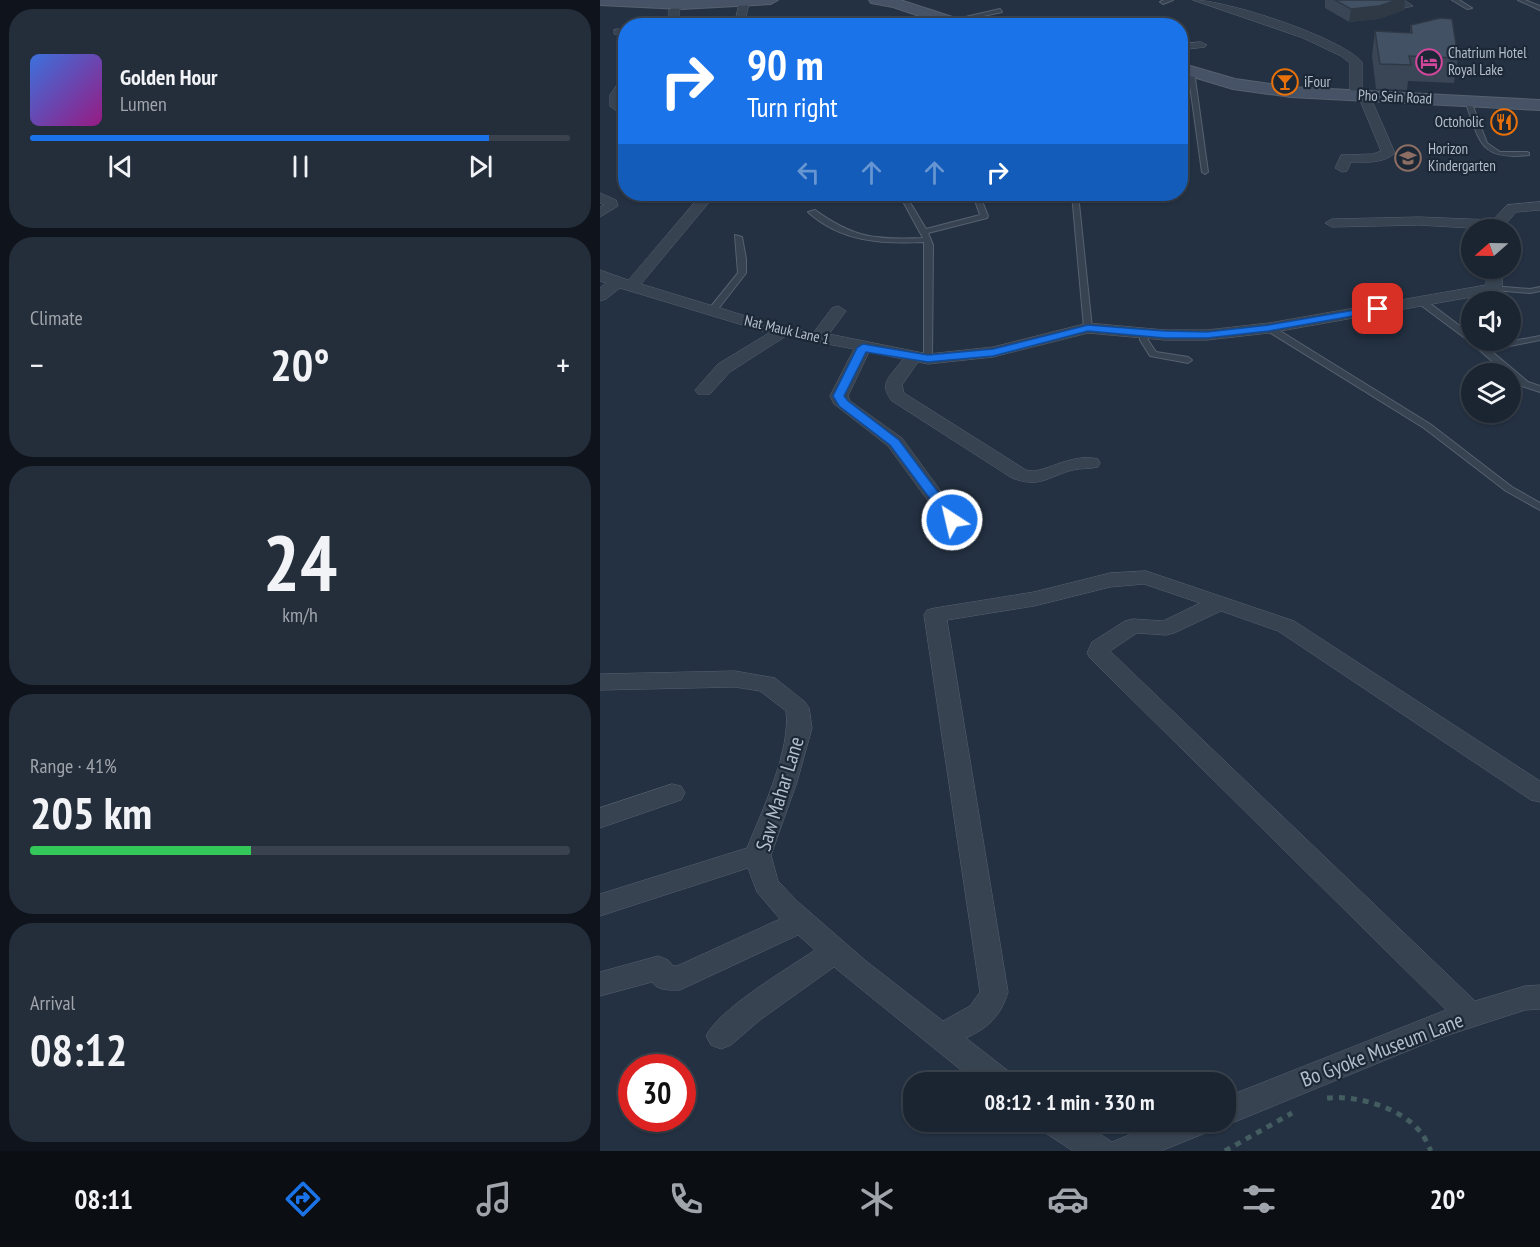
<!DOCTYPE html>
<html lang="en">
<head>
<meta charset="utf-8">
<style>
  body { margin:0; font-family:"PT Sans Narrow",sans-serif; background:#242d3a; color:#f1f3f6; height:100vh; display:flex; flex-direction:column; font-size:22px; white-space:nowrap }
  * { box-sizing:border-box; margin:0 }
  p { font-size:20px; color:#a0a5ac }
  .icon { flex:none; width:33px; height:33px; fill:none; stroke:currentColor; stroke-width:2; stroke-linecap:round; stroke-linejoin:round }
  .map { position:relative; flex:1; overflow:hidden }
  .sheet { display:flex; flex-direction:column; gap:9px; padding:9px; background:#0f141c; width:600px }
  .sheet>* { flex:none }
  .top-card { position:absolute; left:18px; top:18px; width:570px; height:183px; border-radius:24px; box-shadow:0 2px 4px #0004,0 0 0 2px #39424d; background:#1a73e8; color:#fff; overflow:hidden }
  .needle { width:39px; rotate:250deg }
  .tools { position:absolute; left:861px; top:219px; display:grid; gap:12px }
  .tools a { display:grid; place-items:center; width:60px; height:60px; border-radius:50%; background:#1b2532; box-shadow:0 2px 4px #0004,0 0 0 2px #39424d; font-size:30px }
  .speed { position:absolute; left:18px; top:1054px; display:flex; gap:12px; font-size:30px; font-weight:700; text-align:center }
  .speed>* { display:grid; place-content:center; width:78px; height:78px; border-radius:50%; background:#1b2532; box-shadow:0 2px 4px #0004,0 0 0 2px #39424d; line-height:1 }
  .speed .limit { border:9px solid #d22; background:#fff; color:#111 }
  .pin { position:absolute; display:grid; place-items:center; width:51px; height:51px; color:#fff; margin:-26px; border-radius:12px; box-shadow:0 3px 9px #0006 }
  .me { position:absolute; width:66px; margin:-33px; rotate:325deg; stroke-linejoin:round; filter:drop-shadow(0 0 4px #0008) }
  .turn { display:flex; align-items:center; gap:21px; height:126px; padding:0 30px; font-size:27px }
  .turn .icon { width:78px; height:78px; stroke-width:2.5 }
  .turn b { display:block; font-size:42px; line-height:51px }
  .lanes { display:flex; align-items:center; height:57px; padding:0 30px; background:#0003; justify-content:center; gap:30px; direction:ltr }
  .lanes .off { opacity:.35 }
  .big { font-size:45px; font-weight:600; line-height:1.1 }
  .sheet .widget { flex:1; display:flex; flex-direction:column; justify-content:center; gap:9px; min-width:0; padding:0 21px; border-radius:24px; background:#242d3a }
  .sheet .dial { align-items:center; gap:0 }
  .dial b { font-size:78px; line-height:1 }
  .song { display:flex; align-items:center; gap:18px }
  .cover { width:72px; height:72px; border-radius:9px; background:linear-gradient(135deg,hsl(220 70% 55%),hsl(310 70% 35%)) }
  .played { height:6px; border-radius:3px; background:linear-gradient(90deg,#1a73e8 85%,#39424d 85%) }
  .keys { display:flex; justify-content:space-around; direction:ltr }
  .heat { display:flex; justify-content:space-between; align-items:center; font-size:33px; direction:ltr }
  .charge { height:9px; border-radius:4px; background:linear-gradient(90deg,#34c759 41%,#39424d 0) }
  .trip { position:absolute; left:303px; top:1072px; width:333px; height:60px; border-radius:24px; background:#1b2532; box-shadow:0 2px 4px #0004,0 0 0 2px #39424d; font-weight:600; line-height:60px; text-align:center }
  .menu { display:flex; height:96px; justify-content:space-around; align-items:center; background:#0b0f14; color:#a0a5ac }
  .menu .icon { width:42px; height:42px }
  .menu .on { color:#1a73e8 }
  .menu b { font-size:27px; color:#f1f3f6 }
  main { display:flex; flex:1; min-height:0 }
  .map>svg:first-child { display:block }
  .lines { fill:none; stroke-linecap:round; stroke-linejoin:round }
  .lane-casing { stroke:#56616f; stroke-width:2 }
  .street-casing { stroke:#56616f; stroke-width:1 }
  .secondary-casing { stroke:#56616f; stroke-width:2 }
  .path { stroke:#445d60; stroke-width:5; stroke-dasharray:6 6; stroke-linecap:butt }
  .lane { fill:#384352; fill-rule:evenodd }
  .street { fill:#384352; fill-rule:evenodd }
  .secondary { fill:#465265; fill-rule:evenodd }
  .wall { fill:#3a4656 }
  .shaded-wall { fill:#2f3946 }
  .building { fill:#435164; stroke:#2f3946; stroke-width:1.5 }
  .route { fill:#1a73e8; stroke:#114b97; stroke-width:1.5 }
  .labels { text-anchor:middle; stroke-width:4.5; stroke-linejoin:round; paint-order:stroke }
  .far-poi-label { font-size:15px; fill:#b5becc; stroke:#1d2837; text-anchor:start }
  .far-street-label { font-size:15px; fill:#b5becc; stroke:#1d2837 }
  .near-street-label { font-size:21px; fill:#b5becc; stroke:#1d2837 }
</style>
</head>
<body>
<main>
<section class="sheet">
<div class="widget">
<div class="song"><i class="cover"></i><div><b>Golden Hour</b><p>Lumen</p></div></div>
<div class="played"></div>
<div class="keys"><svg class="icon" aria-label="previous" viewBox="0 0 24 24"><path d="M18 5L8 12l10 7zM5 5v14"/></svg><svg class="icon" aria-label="pause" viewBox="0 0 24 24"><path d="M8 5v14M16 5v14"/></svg><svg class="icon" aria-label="next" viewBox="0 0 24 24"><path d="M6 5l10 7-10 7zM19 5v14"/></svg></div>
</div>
<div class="widget"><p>Climate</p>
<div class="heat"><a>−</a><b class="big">20°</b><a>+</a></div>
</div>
<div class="widget dial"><b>24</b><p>km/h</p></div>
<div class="widget"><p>Range · 41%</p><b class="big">205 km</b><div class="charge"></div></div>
<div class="widget"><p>Arrival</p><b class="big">08:12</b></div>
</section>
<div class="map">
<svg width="940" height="1151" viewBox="0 0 940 1151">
  <rect width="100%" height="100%" fill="#243142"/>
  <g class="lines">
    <g class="lane-casing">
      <g id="lane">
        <path d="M573 0 563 4 560 2 564 0Z"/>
        <path d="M852 0H859L872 8 867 9Z"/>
        <path d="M918 0H925L940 6V10Z"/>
        <path d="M400 9 402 12 351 23 348 21Z"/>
        <path d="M591 69 594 71 608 172 605 174 602 172 588 71Z"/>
        <path d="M868 99 871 101 887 143 900 152H927L929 153V155C879 161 880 141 865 101Z"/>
        <path d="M299 194H305L326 229 380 215 373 195 374 194H386L380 196 388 216 387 218 328 233 333 245 332 359 328 362 324 359V242C282 244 241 242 208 212L215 210C254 238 275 240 323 238Z"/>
        <path d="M472 194H478L492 328 488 330 484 328Z"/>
        <path d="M135 235 142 237 146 259V273L115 313H109V309L138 273Z"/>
        <path d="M891 286 930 289 940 287V291L930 293 894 290H891Z"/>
        <path d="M818 299H824L872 335V340H879L886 346 940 336V340L890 350 928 382 940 386V392L922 386 910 376V374H907L869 341 818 303Z"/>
        <path d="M666 326H672L830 424 912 487 940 503V510L906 491 824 428 666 330Z"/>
        <path d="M540 330H546L548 340 556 352 588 357 592 360 588 363 550 356 540 340Z"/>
      </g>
    </g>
    <g class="street-casing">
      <g id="street">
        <path d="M144 0 149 3 144 26H134L139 3Z"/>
        <path d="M593 0C627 0 740 37 762 62V93L770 96 795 153C783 164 766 162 751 162L747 171 742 172 735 168 741 155 773 154 781 151 759 98H752L750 95V63L741 56 703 38Z"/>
        <path d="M791 0H804L813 6 804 8Z"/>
        <path d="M81 2 86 5 79 11V26H69V10Z"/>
        <path d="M18 29 26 31V37L14 34V30Z"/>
        <path d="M601 42 607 45 605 47 580 50V44Z"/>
        <path d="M26 76V89L22 95 26 118 10 106V95L22 77Z"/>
        <path d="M0 193 16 200 18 206 0 217V207L4 205 0 203Z"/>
        <path d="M102 194H116L41 284 169 323 214 332 232 308 238 306 246 311 229 334 328 354 393 347 488 323 565 330H607L669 323 886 285 887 268H903L902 288 894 293 669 333 607 340H565L488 333 393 357 328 364 318 362 302 385 304 393 426 470C442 476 469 452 498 459L500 463 498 467C490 469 481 468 473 470 448 476 441 489 412 478L292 401C277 383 292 375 303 359L269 352 248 396 250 401 302 438 362 520 359 524H345L288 446 234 404 230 396 254 349 186 336 130 372 110 394H98L95 390 118 364 169 333 20 288 6 299 0 301V288L6 283 0 281V270L28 280Z"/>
        <path d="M940 202V210L916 212 904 226V230L819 225 732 227 725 223 732 219 819 217 893 220 907 205Z"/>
        <path d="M546 571 694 621 940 781V802L931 800 678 631 621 611 574 633 566 635 537 633 510 651 875 1001 925 986 940 985V1009L925 1010 839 1038 637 1121 626 1125 618 1122H626V1097L846 1010 490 658 487 653 492 642 525 621 533 619 563 621 600 603 544 584 510 587 434 606 347 620 408 992C401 1016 388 1028 366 1038L411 1073 415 1083H377L234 967 160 1020 131 1045 121 1049 111 1045 106 1036C120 1008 187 969 215 950L198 935 80 990C69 990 58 991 52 982L0 996V972L58 956 68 960 73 966H77L180 919 157 892 148 868 0 916V894L147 848C162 811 191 750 186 711L160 691 135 687 0 690V674L135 671 175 678 205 702 209 708 212 728 197 782 171 855 178 881 197 901 266 961 343 1021 370 1006 380 992 324 615 327 610 335 608 434 592 510 573Z"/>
        <path d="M72 784 81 786 85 793 81 800 0 828V808Z"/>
        <path d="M439 1122H482L512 1142 560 1122H613L608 1132 561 1151H473L444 1132Z"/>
      </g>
    </g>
    <g class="secondary-casing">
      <g id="secondary">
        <path d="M0 0H178L171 4 81 9 0 5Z"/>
        <path d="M269 0H300L371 23 373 26H349L293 7 271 3Z"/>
        <path d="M580 63 635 79 691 87 940 100V110L691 97 633 89 580 73Z"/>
      </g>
    </g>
    <g class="path">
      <path d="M727 1098C758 1095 803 1108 822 1134 826 1139 828 1146 831 1151"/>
      <path d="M625 1151 692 1113"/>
    </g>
    <use href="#lane" class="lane"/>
    <use href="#street" class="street"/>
    <use href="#secondary" class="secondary"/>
  </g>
  <g class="wall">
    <path d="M725 0H805L804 10 778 19 749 22 725 8Z"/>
    <path d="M811 25 858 58 854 83 808 81 807 90 776 89 772 56 775 31 810 33Z"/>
  </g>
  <path class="shaded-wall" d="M797 0H805L804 10 778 19 749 22 751 9Z"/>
  <g class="building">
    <path d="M735 0H797L779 6 751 9Z"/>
    <path d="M840 18 852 19 858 58 809 56 811 65 780 64 775 31 812 33 811 25Z"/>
  </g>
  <path class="route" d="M778 306 783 309 781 311 669 331 607 338H565L488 331 393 356 328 362 266 352 244 396 248 401 299 440 359 520 352 524 348 523 290 445 239 406 233 396 257 348 263 344 328 355 393 349 488 325 565 331 607 332 669 325Z"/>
  <defs>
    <g id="hotel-ring" transform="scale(1.35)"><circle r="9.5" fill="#1d2837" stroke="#d1479c" stroke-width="1.5"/><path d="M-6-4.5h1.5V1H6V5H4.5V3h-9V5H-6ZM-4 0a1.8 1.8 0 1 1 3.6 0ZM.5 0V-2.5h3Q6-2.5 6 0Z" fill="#d1479c"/></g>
    <g id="bar-ring" transform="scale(1.35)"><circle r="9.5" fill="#1d2837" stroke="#e8710a" stroke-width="1.5"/><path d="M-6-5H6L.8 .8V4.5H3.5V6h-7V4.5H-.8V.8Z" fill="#e8710a"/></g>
    <g id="restaurant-ring" transform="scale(1.35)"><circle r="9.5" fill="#1d2837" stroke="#e8710a" stroke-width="1.5"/><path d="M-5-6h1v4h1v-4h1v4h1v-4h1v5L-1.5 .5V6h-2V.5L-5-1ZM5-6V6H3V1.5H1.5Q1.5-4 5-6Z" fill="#e8710a"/></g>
    <g id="school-ring" transform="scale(1.35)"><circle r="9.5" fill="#1d2837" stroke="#8d6e63" stroke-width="1.5"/><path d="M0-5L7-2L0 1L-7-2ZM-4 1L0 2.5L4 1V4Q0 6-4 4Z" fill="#8d6e63"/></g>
  </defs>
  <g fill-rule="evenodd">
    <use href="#hotel-ring" x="829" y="62"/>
    <use href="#bar-ring" x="685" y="82"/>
    <use href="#restaurant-ring" x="904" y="122"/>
    <use href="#school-ring" x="808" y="158"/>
  </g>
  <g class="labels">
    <g class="far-poi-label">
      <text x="848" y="58">Chatrium Hotel<tspan x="848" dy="17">Royal Lake</tspan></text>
      <text x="704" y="87">iFour</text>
      <text x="884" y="127" text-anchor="end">Octoholic</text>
      <text x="828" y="154">Horizon<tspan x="828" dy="17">Kindergarten</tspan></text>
    </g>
    <g class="far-street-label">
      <text transform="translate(795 97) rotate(3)" y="5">Pho Sein Road</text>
      <text transform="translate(187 330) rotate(13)" y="5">Nat Mauk Lane 1</text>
    </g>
    <g class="near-street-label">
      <text transform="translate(180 794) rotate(-73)" y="7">Saw Mahar Lane</text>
      <text transform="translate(782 1050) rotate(-21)" y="7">Bo Gyoke Museum Lane</text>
    </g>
  </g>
</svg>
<div class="tools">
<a><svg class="needle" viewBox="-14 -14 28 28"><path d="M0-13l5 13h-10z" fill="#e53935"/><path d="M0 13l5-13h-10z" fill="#a0a5ac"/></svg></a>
<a><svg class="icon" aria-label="sound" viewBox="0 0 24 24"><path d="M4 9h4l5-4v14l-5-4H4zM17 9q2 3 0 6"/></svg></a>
<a><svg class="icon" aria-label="layers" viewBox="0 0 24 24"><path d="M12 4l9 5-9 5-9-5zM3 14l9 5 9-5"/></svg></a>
</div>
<div class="speed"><div class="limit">30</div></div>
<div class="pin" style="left:778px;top:309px;background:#d93025"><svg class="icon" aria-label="arrive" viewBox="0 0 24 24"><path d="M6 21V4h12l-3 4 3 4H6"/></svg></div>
<svg class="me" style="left:352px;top:520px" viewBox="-20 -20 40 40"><circle r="17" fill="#1a73e8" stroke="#fff" stroke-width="3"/><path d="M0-11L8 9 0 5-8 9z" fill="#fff"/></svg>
<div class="trip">08:12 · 1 min · 330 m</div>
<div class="top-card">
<div class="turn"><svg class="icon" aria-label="right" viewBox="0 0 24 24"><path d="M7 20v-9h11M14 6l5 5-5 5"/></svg><div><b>90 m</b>Turn right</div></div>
<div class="lanes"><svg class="icon off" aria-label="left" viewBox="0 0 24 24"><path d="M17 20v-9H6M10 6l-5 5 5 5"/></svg><svg class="icon off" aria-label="ahead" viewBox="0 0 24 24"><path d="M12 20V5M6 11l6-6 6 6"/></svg><svg class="icon off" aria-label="ahead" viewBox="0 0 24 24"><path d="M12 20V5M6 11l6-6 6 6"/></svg><svg class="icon" aria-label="right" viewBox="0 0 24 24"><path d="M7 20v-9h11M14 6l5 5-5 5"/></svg></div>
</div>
</div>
</main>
<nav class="menu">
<b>08:11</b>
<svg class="icon on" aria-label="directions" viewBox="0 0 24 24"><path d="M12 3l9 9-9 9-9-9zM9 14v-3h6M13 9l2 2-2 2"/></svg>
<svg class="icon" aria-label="music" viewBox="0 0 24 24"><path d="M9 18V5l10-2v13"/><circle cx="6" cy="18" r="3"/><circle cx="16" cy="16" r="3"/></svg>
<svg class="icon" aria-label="phone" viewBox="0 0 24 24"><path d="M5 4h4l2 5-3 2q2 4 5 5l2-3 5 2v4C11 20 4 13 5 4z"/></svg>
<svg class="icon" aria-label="climate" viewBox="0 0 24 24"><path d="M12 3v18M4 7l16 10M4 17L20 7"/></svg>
<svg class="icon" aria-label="car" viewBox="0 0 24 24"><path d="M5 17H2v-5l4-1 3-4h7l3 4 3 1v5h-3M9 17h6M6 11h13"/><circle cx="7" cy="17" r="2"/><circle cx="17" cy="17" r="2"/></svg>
<svg class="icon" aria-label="filters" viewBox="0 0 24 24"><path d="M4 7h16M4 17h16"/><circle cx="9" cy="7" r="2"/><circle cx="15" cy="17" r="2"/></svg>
<b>20°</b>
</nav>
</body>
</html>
